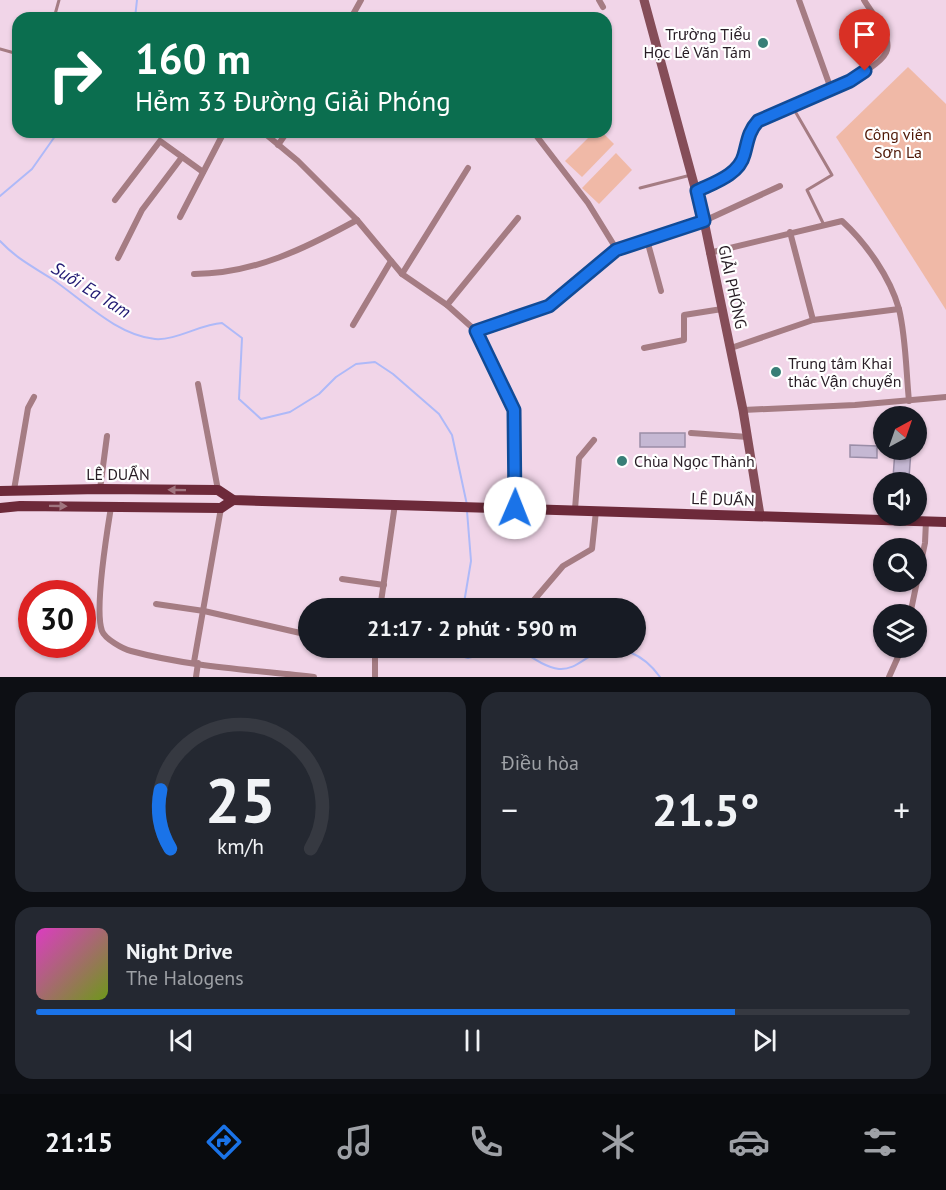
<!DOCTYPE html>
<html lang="vi">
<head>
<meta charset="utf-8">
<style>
  body { margin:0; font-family:"PT Sans",sans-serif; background:#242831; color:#f1f3f6; height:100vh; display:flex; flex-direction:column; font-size:22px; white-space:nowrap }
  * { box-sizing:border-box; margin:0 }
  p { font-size:20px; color:#9ea1a6 }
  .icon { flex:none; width:33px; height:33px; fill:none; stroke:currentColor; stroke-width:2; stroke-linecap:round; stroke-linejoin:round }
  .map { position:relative; height:677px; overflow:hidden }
  .side { display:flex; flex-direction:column; gap:15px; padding:15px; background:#0d0f14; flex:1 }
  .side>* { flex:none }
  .banner { position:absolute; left:12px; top:12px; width:600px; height:126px; border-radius:18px; box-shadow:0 2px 4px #0004; background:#0b6e4f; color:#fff; overflow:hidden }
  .needle { width:39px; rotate:40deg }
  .fabs { position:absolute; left:873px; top:406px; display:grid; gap:12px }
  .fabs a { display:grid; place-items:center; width:54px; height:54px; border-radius:50%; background:#171b24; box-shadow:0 2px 4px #0004; font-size:30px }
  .speed { position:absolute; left:18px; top:580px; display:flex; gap:12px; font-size:30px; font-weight:700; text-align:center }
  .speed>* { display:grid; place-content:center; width:78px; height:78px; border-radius:50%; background:#171b24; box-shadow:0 2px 4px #0004; line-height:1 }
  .speed .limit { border:9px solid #d22; background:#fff; color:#111 }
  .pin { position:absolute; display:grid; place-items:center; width:51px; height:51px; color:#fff; margin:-62px -26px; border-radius:50% 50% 50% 0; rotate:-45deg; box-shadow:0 0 6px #0007 }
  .pin .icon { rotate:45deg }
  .me { position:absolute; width:66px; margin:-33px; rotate:1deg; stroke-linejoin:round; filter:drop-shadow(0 0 4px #0008) }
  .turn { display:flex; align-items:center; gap:21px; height:126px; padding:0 24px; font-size:27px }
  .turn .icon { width:78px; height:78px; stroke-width:2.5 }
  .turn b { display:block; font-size:42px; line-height:51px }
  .big { font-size:45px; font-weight:600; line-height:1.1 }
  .side .tile { flex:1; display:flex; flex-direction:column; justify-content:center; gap:9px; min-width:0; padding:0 21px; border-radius:18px; background:#242831 }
  .side .dial { align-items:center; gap:0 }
  .dial svg { height:156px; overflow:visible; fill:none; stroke:#363941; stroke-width:7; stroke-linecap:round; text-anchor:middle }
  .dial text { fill:#f1f3f6; stroke:none }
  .song { display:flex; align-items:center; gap:18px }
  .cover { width:72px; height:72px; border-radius:9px; background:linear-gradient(135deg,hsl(310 70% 55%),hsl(80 70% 35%)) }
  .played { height:6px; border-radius:3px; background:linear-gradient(90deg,#1a73e8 80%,#363941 80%) }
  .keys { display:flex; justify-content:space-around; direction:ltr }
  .heat { display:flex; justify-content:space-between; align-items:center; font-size:33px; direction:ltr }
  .side .tiles { flex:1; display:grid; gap:15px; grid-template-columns:1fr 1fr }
  .tile:last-child { grid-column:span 2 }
  .trip { position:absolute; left:298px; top:598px; width:348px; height:60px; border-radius:30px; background:#171b24; box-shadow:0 2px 4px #0004; font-weight:600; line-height:60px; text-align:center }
  .tabs { display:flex; height:96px; justify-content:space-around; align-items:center; background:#090b0e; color:#9ea1a6 }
  .tabs .icon { width:42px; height:42px }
  .tabs .selected { color:#1a73e8 }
  .tabs b { font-size:27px; color:#f1f3f6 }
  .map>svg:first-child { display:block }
  .green { fill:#f0b9a7 }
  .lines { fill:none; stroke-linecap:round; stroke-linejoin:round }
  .stream { stroke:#aeb9f8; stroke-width:2 }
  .building { fill:#c5b8d3; stroke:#9a8da7; stroke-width:1.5 }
  .lane { stroke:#a57c83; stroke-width:3 }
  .street { stroke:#a57c83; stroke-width:6 }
  .secondary { stroke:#854d58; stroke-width:9 }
  .primary { stroke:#6d2a3a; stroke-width:10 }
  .oneway { fill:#a0757f }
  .route-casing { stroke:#114b97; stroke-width:15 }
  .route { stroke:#1a73e8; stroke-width:10 }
  .poi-dot { fill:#387e77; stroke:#fff; stroke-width:2 }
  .labels { text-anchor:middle; stroke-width:4.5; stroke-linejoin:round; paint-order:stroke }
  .poi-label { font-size:16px; fill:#281d25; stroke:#fff; text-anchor:start }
  .park-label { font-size:16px; fill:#501907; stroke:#fff }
  .street-label { font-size:16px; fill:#281d25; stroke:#fff }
  .water-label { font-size:18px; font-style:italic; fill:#211a73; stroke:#fff }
</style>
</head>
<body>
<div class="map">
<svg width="946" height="677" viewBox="0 0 946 677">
  <rect width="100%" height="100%" fill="#f1d5e8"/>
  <g class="green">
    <path d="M908 67 946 104V310L836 137Z"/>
    <path d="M594 132H602L614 144 582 177 565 161Z"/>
    <path d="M616 153 632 170 599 204 582 188Z"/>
  </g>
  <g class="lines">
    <g class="stream">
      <path d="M135 18 137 0"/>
      <path d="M0 196 32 169 58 132"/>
      <path d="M0 241C17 259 32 266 52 279 83 300 116 335 155 339 175 341 201 324 222 323L242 338 239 399 261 419 290 412 319 394 336 377 356 364 375 362 393 374 439 414 452 435 467 505"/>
      <path d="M463 609 471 561 467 511"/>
      <path d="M457 648V655L468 658 508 648"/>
      <path d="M517 648C530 656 544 667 559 669 573 670 581 661 592 655 619 640 645 656 660 677"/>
    </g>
  </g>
  <g class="building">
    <rect x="640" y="433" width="45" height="14"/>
    <path d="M850 445 877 446V458L850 457Z"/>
    <path d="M895 450H911L909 478H893Z"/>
  </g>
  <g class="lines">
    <g class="lane">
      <path d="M54 18 59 0"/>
      <path d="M0 49 18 54"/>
      <path d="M792 106 832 175 807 190 823 223"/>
      <path d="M640 188 691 175"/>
    </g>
    <g class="street">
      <path d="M599 0 603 7"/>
      <path d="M799 0 831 89"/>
      <path d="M351 18 361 0"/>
      <path d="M263 132 298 161 357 220 402 274 447 305 476 331 514 410 515 508"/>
      <path d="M535 134 588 203 617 250"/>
      <path d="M278 145 287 132"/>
      <path d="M697 191C713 183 739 175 744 155 748 141 747 132 758 121 783 109 881 74 887 50 891 35 871 12 864 0"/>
      <path d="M115 200 160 141 203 172"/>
      <path d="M180 217 224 132"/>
      <path d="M790 232 813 320"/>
      <path d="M647 240 661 291"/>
      <path d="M709 253 842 221C866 243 890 277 899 309 906 338 906 371 909 401"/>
      <path d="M118 258 142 210 182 157"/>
      <path d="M194 274C254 274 306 248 357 220"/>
      <path d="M402 274 468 168"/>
      <path d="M447 305 518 218"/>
      <path d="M353 325 391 261"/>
      <path d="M476 331 549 306 617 250 704 221 780 186"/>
      <path d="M644 348 684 340V315L722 309"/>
      <path d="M731 348 813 320 899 309"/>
      <path d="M198 384 218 490"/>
      <path d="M743 410 855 405 946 397"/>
      <path d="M691 433 748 437"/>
      <path d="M100 489 107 436"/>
      <path d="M14 490 28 408 34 397"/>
      <path d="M111 507C107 532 94 609 102 631 105 639 123 649 131 651 190 667 254 670 314 677"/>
      <path d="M575 509 579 458 594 440"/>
      <path d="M342 579 384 585"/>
      <path d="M156 604 204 611 309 635"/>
      <path d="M380 609 395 504"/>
      <path d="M548 609 535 605 534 600 563 566 592 549 596 511"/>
      <path d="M910 615 925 543 926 521"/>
      <path d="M194 662 221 508"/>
      <path d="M196 677 198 663"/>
      <path d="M375 677V648"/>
      <path d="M889 677 902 648"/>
    </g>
    <path class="secondary" d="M644 0 704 221 743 410 760 515"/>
    <g class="primary">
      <path d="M0 491 100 489 218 490 233 500 946 522"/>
      <path d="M0 508 20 506 221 508 233 500"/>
    </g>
  </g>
  <defs><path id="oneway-solid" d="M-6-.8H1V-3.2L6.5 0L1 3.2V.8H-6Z" transform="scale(1.5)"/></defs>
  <g class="oneway">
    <use href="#oneway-solid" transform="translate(177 490) rotate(-179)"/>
    <use href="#oneway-solid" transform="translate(58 506) rotate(1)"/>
  </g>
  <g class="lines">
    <g class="route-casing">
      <path id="route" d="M515 508 514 410 476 331 549 306 616 250 704 221 697 191C713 183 739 175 744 155 748 141 748 132 758 121L850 81 865 71"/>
    </g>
    <use href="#route" class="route"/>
  </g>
  <g class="poi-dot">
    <circle cx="763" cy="43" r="6"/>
    <circle cx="776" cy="372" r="6"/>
    <circle cx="622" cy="461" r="6"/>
  </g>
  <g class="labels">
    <g class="poi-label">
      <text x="751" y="40" text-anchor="end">Trường Tiểu<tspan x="751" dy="18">Học Lê Văn Tám</tspan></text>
      <text x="788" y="369">Trung tâm Khai<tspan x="788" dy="18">thác Vận chuyển</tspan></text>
      <text x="634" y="467">Chùa Ngọc Thành</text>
    </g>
    <g class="park-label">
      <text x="898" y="140">Công viên<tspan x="898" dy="18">Sơn La</tspan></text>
    </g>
    <g class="street-label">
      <text transform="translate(733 287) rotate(78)" y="6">GIẢI PHÓNG</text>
      <text x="118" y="480">LÊ DUẨN</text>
      <text transform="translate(723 499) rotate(2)" y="6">LÊ DUẨN</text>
    </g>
    <g class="water-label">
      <text transform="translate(91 290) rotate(32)" y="6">Suối Ea Tam</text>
    </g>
  </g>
</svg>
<div class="fabs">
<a><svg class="needle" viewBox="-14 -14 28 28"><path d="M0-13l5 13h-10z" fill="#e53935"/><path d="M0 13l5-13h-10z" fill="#9ea1a6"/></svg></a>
<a><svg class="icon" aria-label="sound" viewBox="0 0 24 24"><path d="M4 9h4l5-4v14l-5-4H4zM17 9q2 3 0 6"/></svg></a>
<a><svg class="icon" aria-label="search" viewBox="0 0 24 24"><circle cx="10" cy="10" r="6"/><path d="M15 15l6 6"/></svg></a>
<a><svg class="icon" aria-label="layers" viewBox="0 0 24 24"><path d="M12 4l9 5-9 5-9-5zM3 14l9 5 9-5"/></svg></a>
</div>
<div class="speed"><div class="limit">30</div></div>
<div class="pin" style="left:865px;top:71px;background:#d93025"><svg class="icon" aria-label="arrive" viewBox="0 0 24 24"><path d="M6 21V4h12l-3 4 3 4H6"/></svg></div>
<svg class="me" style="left:515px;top:508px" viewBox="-20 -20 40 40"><circle r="19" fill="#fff"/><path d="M0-13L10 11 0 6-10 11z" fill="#1a73e8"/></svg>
<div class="trip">21:17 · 2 phút · 590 m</div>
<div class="banner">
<div class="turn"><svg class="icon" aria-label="right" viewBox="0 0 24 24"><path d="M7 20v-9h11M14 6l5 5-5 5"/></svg><div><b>160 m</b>Hẻm 33 Đường Giải Phóng</div></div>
</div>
</div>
<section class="side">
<div class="tiles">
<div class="tile dial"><svg viewBox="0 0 100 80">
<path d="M14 69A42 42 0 1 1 86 69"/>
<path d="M14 69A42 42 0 0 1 9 39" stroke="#1a73e8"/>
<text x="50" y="56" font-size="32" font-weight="700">25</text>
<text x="50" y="72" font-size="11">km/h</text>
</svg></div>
<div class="tile"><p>Điều hòa</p>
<div class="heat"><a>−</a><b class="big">21.5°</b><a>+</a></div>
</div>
<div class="tile">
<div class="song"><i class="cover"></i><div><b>Night Drive</b><p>The Halogens</p></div></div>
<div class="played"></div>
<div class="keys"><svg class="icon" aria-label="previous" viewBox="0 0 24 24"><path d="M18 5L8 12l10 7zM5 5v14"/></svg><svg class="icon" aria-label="pause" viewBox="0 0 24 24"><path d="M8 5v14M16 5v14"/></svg><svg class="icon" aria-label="next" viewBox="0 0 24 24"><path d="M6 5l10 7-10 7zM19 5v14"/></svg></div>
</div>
</div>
</section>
<nav class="tabs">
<b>21:15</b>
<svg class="icon selected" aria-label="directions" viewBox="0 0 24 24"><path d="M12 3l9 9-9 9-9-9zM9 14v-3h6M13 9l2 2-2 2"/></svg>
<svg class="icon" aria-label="music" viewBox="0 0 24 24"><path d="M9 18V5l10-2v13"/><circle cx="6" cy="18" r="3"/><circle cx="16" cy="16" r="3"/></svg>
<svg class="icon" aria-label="phone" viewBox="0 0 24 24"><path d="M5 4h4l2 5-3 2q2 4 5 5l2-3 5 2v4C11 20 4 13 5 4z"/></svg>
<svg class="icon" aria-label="climate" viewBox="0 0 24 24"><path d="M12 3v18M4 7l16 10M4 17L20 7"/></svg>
<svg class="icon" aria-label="car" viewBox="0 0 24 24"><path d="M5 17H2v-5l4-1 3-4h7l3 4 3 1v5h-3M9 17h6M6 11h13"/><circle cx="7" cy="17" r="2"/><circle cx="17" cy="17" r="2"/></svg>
<svg class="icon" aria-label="filters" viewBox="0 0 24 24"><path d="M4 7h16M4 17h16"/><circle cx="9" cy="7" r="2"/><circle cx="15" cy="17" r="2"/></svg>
</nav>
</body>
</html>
